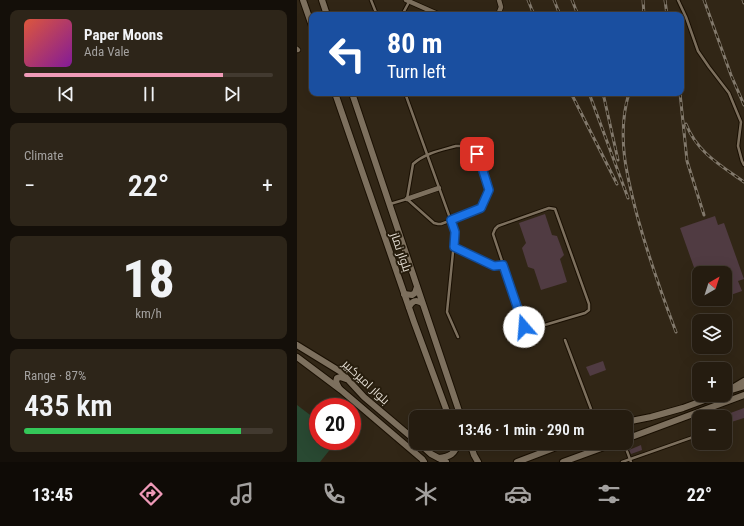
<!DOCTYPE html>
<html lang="en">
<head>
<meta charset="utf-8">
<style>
  body { margin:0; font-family:"Roboto Condensed",Cairo,sans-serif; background:#2d2519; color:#f1f3f6; height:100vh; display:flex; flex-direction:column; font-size:15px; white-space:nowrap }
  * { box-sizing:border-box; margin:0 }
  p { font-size:13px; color:#a3a19f }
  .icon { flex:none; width:22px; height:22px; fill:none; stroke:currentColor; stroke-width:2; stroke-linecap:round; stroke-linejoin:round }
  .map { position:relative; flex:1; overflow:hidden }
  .drawer { display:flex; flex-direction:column; gap:10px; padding:10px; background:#140f09; width:297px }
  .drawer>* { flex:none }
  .top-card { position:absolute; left:12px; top:12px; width:375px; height:84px; border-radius:8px; box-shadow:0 4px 16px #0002,0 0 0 1px #423a30; background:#1a4fa0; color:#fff; overflow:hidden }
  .needle { width:26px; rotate:39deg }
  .buttons { position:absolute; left:395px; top:266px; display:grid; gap:8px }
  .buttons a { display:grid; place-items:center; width:40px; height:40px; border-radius:8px; background:#251c10; box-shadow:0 4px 16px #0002,0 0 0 1px #423a30; font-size:20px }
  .speed { position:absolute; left:12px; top:398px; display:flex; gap:8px; font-size:20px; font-weight:700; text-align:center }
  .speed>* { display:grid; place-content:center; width:52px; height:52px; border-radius:50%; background:#251c10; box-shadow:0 4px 16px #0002,0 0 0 1px #423a30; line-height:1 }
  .speed .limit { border:6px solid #d22; background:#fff; color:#111 }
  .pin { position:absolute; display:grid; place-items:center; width:34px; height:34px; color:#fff; margin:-17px; border-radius:8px; box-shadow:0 2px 6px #0006 }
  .me { position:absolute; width:44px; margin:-22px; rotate:342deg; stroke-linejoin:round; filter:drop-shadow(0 0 3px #0008) }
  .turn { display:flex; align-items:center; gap:14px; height:84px; padding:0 12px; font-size:18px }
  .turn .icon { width:52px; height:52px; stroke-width:2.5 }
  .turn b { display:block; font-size:28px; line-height:34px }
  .big { font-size:30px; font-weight:600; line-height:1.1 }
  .drawer .widget { flex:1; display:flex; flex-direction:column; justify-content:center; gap:6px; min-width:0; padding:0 14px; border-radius:8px; background:#2d2519 }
  .drawer .dial { align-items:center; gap:0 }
  .dial b { font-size:52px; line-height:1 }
  .song { display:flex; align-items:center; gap:12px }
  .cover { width:48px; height:48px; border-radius:6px; background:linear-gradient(135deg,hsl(10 70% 55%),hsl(290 70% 35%)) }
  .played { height:4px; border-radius:2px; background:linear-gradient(90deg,#ef9ab8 80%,#423a30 80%) }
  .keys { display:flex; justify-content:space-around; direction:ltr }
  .heat { display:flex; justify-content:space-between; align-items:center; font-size:22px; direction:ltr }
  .charge { height:6px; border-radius:3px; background:linear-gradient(90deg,#34c759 87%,#423a30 0) }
  .trip { position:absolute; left:112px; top:410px; width:224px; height:40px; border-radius:8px; background:#251c10; box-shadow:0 4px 16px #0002,0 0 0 1px #423a30; font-weight:600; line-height:40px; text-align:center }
  .tab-bar { display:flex; height:64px; justify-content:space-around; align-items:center; background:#0f0b06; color:#a3a19f }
  .tab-bar .icon { width:28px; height:28px }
  .tab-bar .active { color:#ef9ab8 }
  .tab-bar b { font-size:18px; color:#f1f3f6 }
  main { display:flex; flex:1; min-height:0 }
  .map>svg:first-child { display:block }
  .garden { fill:#294932 }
  .building { fill:#503b42 }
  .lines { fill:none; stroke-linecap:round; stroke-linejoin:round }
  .lane-casing { stroke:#190f02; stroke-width:4.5 }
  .street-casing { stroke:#190f02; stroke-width:6 }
  .secondary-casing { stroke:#190f02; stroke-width:8 }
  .lane { stroke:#7d705e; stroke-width:2.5 }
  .street { stroke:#7d705e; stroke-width:4.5 }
  .secondary { stroke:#7d705e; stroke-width:6 }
  .rail-casing { stroke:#82796c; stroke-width:3 }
  .rail { stroke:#271d0d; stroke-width:1.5; stroke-dasharray:4.5; stroke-linecap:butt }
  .route-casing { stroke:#114b97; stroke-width:10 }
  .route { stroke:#1a73e8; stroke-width:7 }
  .labels { text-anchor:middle; stroke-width:4; stroke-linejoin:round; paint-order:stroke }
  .street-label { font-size:12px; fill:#dfd8ce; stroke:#271d0d }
</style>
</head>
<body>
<main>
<section class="drawer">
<div class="widget">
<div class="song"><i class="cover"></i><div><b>Paper Moons</b><p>Ada Vale</p></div></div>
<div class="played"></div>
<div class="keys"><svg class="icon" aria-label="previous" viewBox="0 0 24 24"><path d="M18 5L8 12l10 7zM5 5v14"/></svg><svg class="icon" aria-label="pause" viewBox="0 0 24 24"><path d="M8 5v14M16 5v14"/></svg><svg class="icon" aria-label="next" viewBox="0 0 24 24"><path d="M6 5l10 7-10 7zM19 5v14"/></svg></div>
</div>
<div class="widget"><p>Climate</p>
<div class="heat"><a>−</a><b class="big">22°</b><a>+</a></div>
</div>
<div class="widget dial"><b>18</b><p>km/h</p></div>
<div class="widget"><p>Range · 87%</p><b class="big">435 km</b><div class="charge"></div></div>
</section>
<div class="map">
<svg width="447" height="462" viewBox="0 0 447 462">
  <rect width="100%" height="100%" fill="#312616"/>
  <path class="garden" d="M0 405 21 421V441L39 442 23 462H0Z"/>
  <g class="building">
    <path d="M248 214 255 235 260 236 267 255 263 259 270 282 244 290 237 269 231 267 225 248 229 243 222 223Z"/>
    <path d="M418 216 421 225 427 223 447 279 441 281 445 291 428 297V273H399L383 228Z"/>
    <path d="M306 361 309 370 293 376 289 367Z"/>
    <path d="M447 408V418L428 424V415Z"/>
    <path d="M344 445 345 450 334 454 332 450Z"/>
  </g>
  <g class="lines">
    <g class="lane-casing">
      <g id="lane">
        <path d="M74 0 80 15"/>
        <path d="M381 0 389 17 401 51 412 67 432 93 439 110 444 122 441 146 445 161 447 165"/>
        <path d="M105 15 112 2"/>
        <path d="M108 93 158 232 150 312 161 337"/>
        <path d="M159 146H163L181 155 193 190 184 208 181 210 144 224H141L137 223 110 199 116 164C128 153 145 150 159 146Z"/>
        <path d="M93 204 110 199"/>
        <path d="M252 208 258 209 292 304V310L288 313 231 330 227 327 196 234 198 229 201 226Z"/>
        <path d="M157 247 197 266 206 265"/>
        <path d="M268 340 297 417"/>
        <path d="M327 443 334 462"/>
        <path d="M325 462 402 435"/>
      </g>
    </g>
    <g class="street-casing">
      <g id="street">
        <path d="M109 0 143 15"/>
        <path d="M201 15 204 7 202 0"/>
        <path d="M0 49 1 50"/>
        <path d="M110 199 142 188"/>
      </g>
    </g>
    <g class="secondary-casing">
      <g id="secondary">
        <path d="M6 0 15 26"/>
        <path d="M25 0 30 15"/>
        <path d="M38 93 117 322 152 417"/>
        <path d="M55 93 164 417"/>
        <path d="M107 294 115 295 118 293 120 287"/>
        <path d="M112 307C115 301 119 299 125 303"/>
        <path d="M0 345 44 372 67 397 119 441"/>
        <path d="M0 357 44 390 125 459 127 462"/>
        <path d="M437 387 447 381"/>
        <path d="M42 388 39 382 40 378 43 377 49 379"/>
        <path d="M428 392 447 386"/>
        <path d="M329 422 354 417 386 408 421 395"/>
        <path d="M329 439 447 395"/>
        <path d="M122 443 134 454 149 462"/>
        <path d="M173 443 177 455 181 462"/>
        <path d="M142 458C152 457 159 454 160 443"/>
        <path d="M220 462 270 443"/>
        <path d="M266 462 318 443"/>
      </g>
    </g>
    <use href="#lane" class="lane"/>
    <use href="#street" class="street"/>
    <use href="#secondary" class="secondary"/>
    <g class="rail-casing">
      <g id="rail">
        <path d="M231 0 237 15"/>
        <path d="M257 0 263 15"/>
        <path d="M275 0 281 15"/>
        <path d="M346 0 347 15"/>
        <path d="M368 0 370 15"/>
        <path d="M407 0 434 75 447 105"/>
        <path d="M446 0 447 3"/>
        <path d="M274 93 320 184"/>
        <path d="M292 93 331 198"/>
        <path d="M306 93 321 160"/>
        <path d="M332 93C319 136 330 177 341 219 352 258 365 295 379 332"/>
        <path d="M383 93 390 161 407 215"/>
        <path d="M389 124C400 152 423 165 447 182"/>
      </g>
    </g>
    <use href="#rail" class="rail"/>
  </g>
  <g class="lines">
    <g class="route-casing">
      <path id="route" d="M180 154 181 155 192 190 184 208 154 220 158 232 157 247 197 266 206 265 227 327"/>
    </g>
    <use href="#route" class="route"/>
  </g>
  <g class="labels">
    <g class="street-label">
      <text transform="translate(104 252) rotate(71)" y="4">بلوار نماز</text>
      <text transform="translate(69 382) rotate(43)" y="4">بلوار امیرکبیر</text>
    </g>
  </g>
</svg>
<div class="buttons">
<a><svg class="needle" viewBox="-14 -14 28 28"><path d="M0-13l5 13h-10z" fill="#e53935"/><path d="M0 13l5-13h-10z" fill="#a3a19f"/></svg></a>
<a><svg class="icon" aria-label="layers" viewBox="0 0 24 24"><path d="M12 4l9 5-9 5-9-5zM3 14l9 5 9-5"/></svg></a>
<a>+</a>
<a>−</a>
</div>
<div class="speed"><div class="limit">20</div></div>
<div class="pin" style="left:180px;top:154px;background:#d93025"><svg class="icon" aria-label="arrive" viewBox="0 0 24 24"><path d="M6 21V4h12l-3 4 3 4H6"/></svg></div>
<svg class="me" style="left:227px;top:327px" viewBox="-20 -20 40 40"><circle r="19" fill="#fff"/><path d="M0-13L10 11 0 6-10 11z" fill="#1a73e8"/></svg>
<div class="trip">13:46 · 1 min · 290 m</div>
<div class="top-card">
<div class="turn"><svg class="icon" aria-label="left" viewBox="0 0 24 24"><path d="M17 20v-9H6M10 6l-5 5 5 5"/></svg><div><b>80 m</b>Turn left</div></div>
</div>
</div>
</main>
<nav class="tab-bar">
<b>13:45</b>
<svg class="icon active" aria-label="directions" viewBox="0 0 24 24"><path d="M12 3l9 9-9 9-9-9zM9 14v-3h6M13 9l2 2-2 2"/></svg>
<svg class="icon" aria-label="music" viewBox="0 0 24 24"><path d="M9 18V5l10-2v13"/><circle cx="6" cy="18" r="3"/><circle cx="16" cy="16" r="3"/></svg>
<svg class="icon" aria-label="phone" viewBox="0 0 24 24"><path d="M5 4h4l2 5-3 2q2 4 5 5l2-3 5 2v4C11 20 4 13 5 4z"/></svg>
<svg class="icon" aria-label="climate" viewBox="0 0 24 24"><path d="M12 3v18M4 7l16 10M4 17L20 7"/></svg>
<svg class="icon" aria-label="car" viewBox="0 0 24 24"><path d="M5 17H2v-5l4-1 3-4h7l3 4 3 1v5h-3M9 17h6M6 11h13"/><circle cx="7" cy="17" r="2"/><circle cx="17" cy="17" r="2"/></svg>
<svg class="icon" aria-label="filters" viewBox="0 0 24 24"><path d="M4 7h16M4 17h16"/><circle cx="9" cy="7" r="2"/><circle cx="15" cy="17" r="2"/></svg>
<b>22°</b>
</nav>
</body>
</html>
